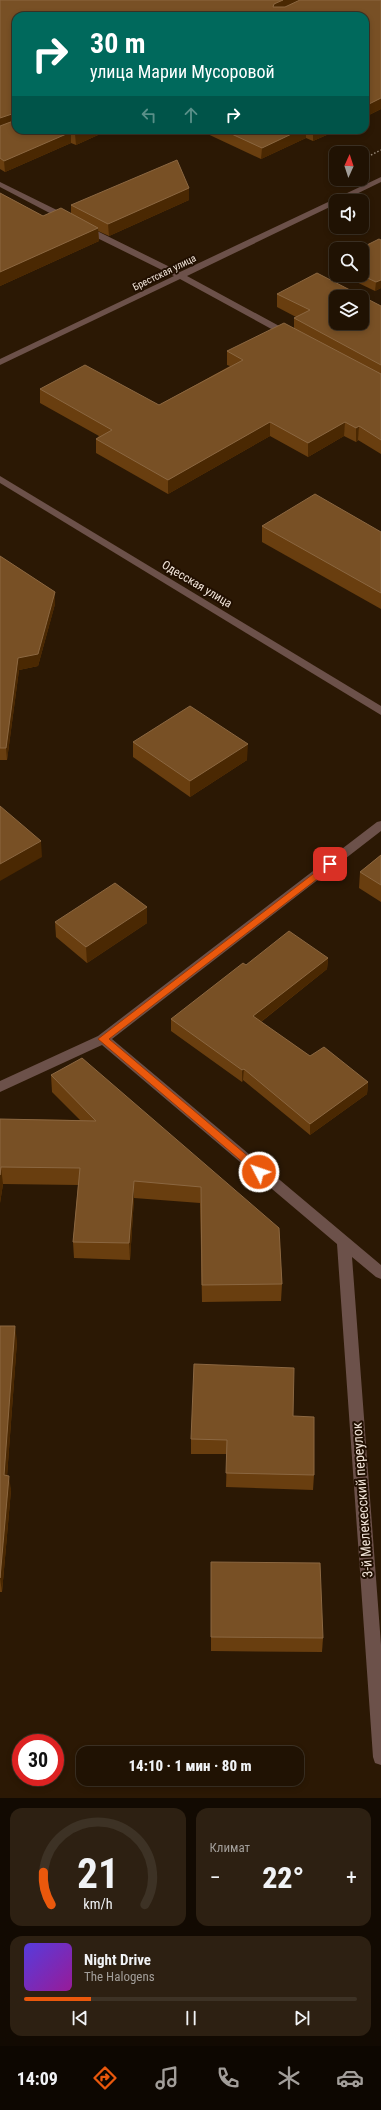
<!DOCTYPE html>
<html lang="ru">
<head>
<meta charset="utf-8">
<style>
  body { margin:0; font-family:"Roboto Condensed",sans-serif; background:#2d2012; color:#f1f3f6; height:100vh; display:flex; flex-direction:column; font-size:15px; white-space:nowrap }
  * { box-sizing:border-box; margin:0 }
  p { font-size:13px; color:#a29e9a }
  .icon { flex:none; width:22px; height:22px; fill:none; stroke:currentColor; stroke-width:2; stroke-linecap:round; stroke-linejoin:round }
  .map { position:relative; height:1798px; overflow:hidden }
  .drawer { display:flex; flex-direction:column; gap:10px; padding:10px; background:#120a02; flex:1 }
  .drawer>* { flex:none }
  .banner { position:absolute; left:12px; top:12px; width:357px; height:122px; border-radius:12px; box-shadow:0 2px 6px #0003,0 0 0 1px #3d3225; background:#00695c; color:#fff; overflow:hidden }
  .needle { width:26px; rotate:3deg }
  .buttons { position:absolute; left:329px; top:146px; display:grid; gap:8px }
  .buttons a { display:grid; place-items:center; width:40px; height:40px; border-radius:8px; background:#201203; box-shadow:0 2px 6px #0003,0 0 0 1px #3d3225; font-size:20px }
  .speed { position:absolute; left:12px; top:1734px; display:flex; gap:8px; font-size:20px; font-weight:700; text-align:center }
  .speed>* { display:grid; place-content:center; width:52px; height:52px; border-radius:50%; background:#201203; box-shadow:0 2px 6px #0003,0 0 0 1px #3d3225; line-height:1 }
  .speed .limit { border:6px solid #d22; background:#fff; color:#111 }
  .pin { position:absolute; display:grid; place-items:center; width:34px; height:34px; color:#fff; margin:-17px; border-radius:8px; box-shadow:0 2px 6px #0006 }
  .me { position:absolute; width:44px; margin:-22px; rotate:311deg; stroke-linejoin:round; filter:drop-shadow(0 0 3px #0008) }
  .turn { display:flex; align-items:center; gap:14px; height:84px; padding:0 12px; font-size:18px }
  .turn .icon { width:52px; height:52px; stroke-width:2.5 }
  .turn b { display:block; font-size:28px; line-height:34px }
  .lanes { display:flex; align-items:center; height:38px; padding:0 12px; background:#0003; justify-content:center; gap:20px; direction:ltr }
  .lanes .off { opacity:.35 }
  .big { font-size:30px; font-weight:800; line-height:1.1 }
  .drawer .tile { flex:1; display:flex; flex-direction:column; justify-content:center; gap:6px; min-width:0; padding:0 14px; border-radius:12px; background:#2d2012 }
  .drawer .dial { align-items:center; gap:0 }
  .dial svg { height:104px; overflow:visible; fill:none; stroke:#3d3225; stroke-width:7; stroke-linecap:round; text-anchor:middle }
  .dial text { fill:#f1f3f6; stroke:none }
  .song { display:flex; align-items:center; gap:12px }
  .cover { width:48px; height:48px; border-radius:6px; background:linear-gradient(135deg,hsl(250 70% 55%),hsl(300 70% 35%)) }
  .played { height:4px; border-radius:2px; background:linear-gradient(90deg,#ea580c 20%,#3d3225 20%) }
  .keys { display:flex; justify-content:space-around; direction:ltr }
  .heat { display:flex; justify-content:space-between; align-items:center; font-size:22px; direction:ltr }
  .drawer .tiles { flex:1; display:grid; gap:10px; grid-template-columns:1fr 1fr }
  .tile:last-child { grid-column:span 2 }
  .trip { position:absolute; left:76px; top:1746px; width:228px; height:40px; border-radius:12px; background:#201203; box-shadow:0 2px 6px #0003,0 0 0 1px #3d3225; font-weight:800; line-height:40px; text-align:center }
  .tab-bar { display:flex; height:64px; justify-content:space-around; align-items:center; background:#0d0701; color:#a29e9a }
  .tab-bar .icon { width:28px; height:28px }
  .tab-bar .current { color:#ea580c }
  .tab-bar b { font-size:18px; color:#f1f3f6 }
  .map>svg:first-child { display:block }
  .lines { fill:none; stroke-linecap:round; stroke-linejoin:round }
  .path { stroke:#958575; stroke-width:1.5; stroke-dasharray:1.5 2; stroke-linecap:butt }
  .minor { fill:#6c514a; fill-rule:evenodd }
  .wall { fill:#693e0f }
  .shaded-wall { fill:#4a2802 }
  .building { fill:#785025; stroke:#8b6741; fill-rule:evenodd }
  .route { fill:#ea580c; stroke:#983908 }
  .labels { text-anchor:middle; stroke-width:4; stroke-linejoin:round; paint-order:stroke }
  .far-street-label { font-size:10px; fill:#f1e4d8; stroke:#210f00 }
  .street-label { font-size:12px; fill:#f1e4d8; stroke:#210f00 }
  .near-street-label { font-size:14px; fill:#f1e4d8; stroke:#210f00 }
</style>
</head>
<body>
<div class="map">
<svg width="381" height="1798" viewBox="0 0 381 1798">
  <rect width="100%" height="100%" fill="#2b1804"/>
  <g class="lines">
    <path class="path" d="M371 155 381 150"/>
    <g class="minor">
      <path d="M381 177V182L342 201H336V204L187 276 292 333V337H286L180 279 0 365V359L174 276 81 230V226H87L180 272Z"/>
      <path d="M0 182 69 216 70 218 63 220 0 187Z"/>
      <path d="M0 476 381 706V715L0 483Z"/>
      <path d="M381 821V831L112 1039 381 1265V1279L376 1277 352 1257 381 1645V1765L375 1763 373 1757 337 1244 102 1045 0 1092V1081L98 1036 377 822Z"/>
    </g>
  </g>
  <g class="wall">
    <path d="M0 0H381V109L365 117V16H16V130H109L76 145 71 143 5 172 0 169Z"/>
    <path d="M199 130H338L313 141 306 138 261 159Z"/>
    <path d="M189 188V200L109 236 98 231 99 241 0 286V193L43 216 71 213V205Z"/>
    <path d="M381 240V288L375 291 342 275H362Z"/>
    <path d="M336 261V272L334 271V262Z"/>
    <path d="M277 294 381 306V454L358 440 356 442 344 436 308 457 270 436 168 494 96 453V439L99 436 40 403V389L159 405 230 366 227 365V351L294 328V318L296 317 277 307Z"/>
    <path d="M262 526 381 532V609L262 542Z"/>
    <path d="M0 556 55 592V604L38 666 19 670 7 760H0Z"/>
    <path d="M133 742 247 760 190 797 133 757Z"/>
    <path d="M381 855V902L359 888 360 872Z"/>
    <path d="M55 922 147 923 87 963 56 937Z"/>
    <path d="M328 958 327 969 261 1022 310 1056 368 1082 367 1094 310 1135 243 1080 242 1082 171 1031V1019L246 965Z"/>
    <path d="M51 1075 279 1228 282 1284 281 1301 202 1302 200 1203 134 1198 130 1260 74 1258 73 1242 78 1185 3 1184 0 1203V1119L80 1120 52 1092Z"/>
    <path d="M0 1326 17 1341 7 1476 11 1490 2 1592H0Z"/>
    <path d="M293 1416 314 1475 313 1490 226 1487 227 1454H191V1439Z"/>
    <path d="M211 1562 323 1638 322 1652 211 1651Z"/>
  </g>
  <g class="shaded-wall">
    <path d="M283 0H305L273 15 274 4Z"/>
    <path d="M381 98V109L365 117V106Z"/>
    <path d="M15 113V124L0 129V118Z"/>
    <path d="M83 130H109L76 145 75 134Z"/>
    <path d="M300 130H306V138L261 159 262 148Z"/>
    <path d="M313 130H338L313 141Z"/>
    <path d="M71 132V143L5 172 4 161Z"/>
    <path d="M189 188V200L109 236 108 224Z"/>
    <path d="M98 228 99 241 0 286V272Z"/>
    <path d="M381 280V288L375 291 376 282Z"/>
    <path d="M270 422V436L168 494V480Z"/>
    <path d="M345 422 344 436 308 457V443Z"/>
    <path d="M359 426 358 440 356 442V428Z"/>
    <path d="M55 592V604L38 666 19 670 7 760 6 748 18 658Z"/>
    <path d="M248 744 247 760 190 797V781Z"/>
    <path d="M41 841 42 857 0 881V864Z"/>
    <path d="M147 907V923L87 963 86 947Z"/>
    <path d="M328 958 327 969 253 1028V1016Z"/>
    <path d="M244 1069 243 1080 242 1082V1070Z"/>
    <path d="M368 1082 367 1094 310 1135V1124Z"/>
    <path d="M1 1167 3 1184 0 1203V1175Z"/>
    <path d="M134 1181V1198L130 1260 129 1243Z"/>
    <path d="M15 1326 17 1341 6 1490 4 1475Z"/>
    <path d="M9 1476 11 1490 2 1592 0 1578Z"/>
  </g>
  <g class="building">
    <path d="M0 0H283L274 4 273 7H285L300 0H381V98L365 106V16H16V114L15 113 0 118Z"/>
    <path d="M16 120V130H83L75 134 71 132 4 161 0 158V126Z"/>
    <path d="M223 130H300L262 148Z"/>
    <path d="M177 160 189 188 108 224 71 205Z"/>
    <path d="M0 193 43 216 61 208 98 228 0 272Z"/>
    <path d="M379 239 381 240V280L376 282 361 275H362V249H359Z"/>
    <path d="M317 273 381 306V365L294 318 310 310 277 294ZM336 297H362V323H336Z"/>
    <path d="M284 323 381 374V440L359 426 356 428 345 422 308 443 270 422 168 480 96 439 112 430 40 389 85 365 159 405 243 360 227 351Z"/>
    <path d="M315 494 381 532V593L262 526Z"/>
    <path d="M0 556 55 592 38 654 18 658 6 748H0Z"/>
    <path d="M190 706 248 744 190 781 133 742Z"/>
    <path d="M0 806 41 841 0 864Z"/>
    <path d="M381 855V885L360 872Z"/>
    <path d="M115 883 147 907 86 947 55 922Z"/>
    <path d="M289 931 328 958 253 1016 310 1056 324 1047 368 1082 310 1124 244 1069 242 1070 171 1019 243 963 246 965Z"/>
    <path d="M82 1058 279 1228 282 1284 202 1285 201 1187 134 1181 129 1243 73 1242 80 1168 1 1167 0 1175V1119L96 1121 51 1075Z"/>
    <path d="M0 1326H15L4 1475 9 1476 0 1578Z"/>
    <path d="M194 1364 294 1368 293 1416 314 1417V1475L226 1473 227 1440 191 1439Z"/>
    <path d="M211 1562 320 1563 323 1638 211 1637Z"/>
  </g>
  <path class="route" d="M330 861 334 862V866L109 1039 263 1169 265 1172 263 1175 259 1176 98 1039Z"/>
  <g class="labels">
    <g class="far-street-label">
      <text transform="translate(164 272) rotate(-26)" y="4">Брестская улица</text>
    </g>
    <g class="street-label">
      <text transform="translate(197 584) rotate(31)" y="4">Одесская улица</text>
    </g>
    <g class="near-street-label">
      <text transform="translate(362 1500) rotate(-94)" y="5">3-й Мелекесский переулок</text>
    </g>
  </g>
</svg>
<div class="buttons">
<a><svg class="needle" viewBox="-14 -14 28 28"><path d="M0-13l5 13h-10z" fill="#e53935"/><path d="M0 13l5-13h-10z" fill="#a29e9a"/></svg></a>
<a><svg class="icon" aria-label="sound" viewBox="0 0 24 24"><path d="M4 9h4l5-4v14l-5-4H4zM17 9q2 3 0 6"/></svg></a>
<a><svg class="icon" aria-label="search" viewBox="0 0 24 24"><circle cx="10" cy="10" r="6"/><path d="M15 15l6 6"/></svg></a>
<a><svg class="icon" aria-label="layers" viewBox="0 0 24 24"><path d="M12 4l9 5-9 5-9-5zM3 14l9 5 9-5"/></svg></a>
</div>
<div class="speed"><div class="limit">30</div></div>
<div class="pin" style="left:330px;top:864px;background:#d93025"><svg class="icon" aria-label="arrive" viewBox="0 0 24 24"><path d="M6 21V4h12l-3 4 3 4H6"/></svg></div>
<svg class="me" style="left:259px;top:1172px" viewBox="-20 -20 40 40"><circle r="17" fill="#ea580c" stroke="#fff" stroke-width="3"/><path d="M0-11L8 9 0 5-8 9z" fill="#fff"/></svg>
<div class="trip">14:10 · 1 мин · 80 m</div>
<div class="banner">
<div class="turn"><svg class="icon" aria-label="right" viewBox="0 0 24 24"><path d="M7 20v-9h11M14 6l5 5-5 5"/></svg><div><b>30 m</b>улица Марии Мусоровой</div></div>
<div class="lanes"><svg class="icon off" aria-label="left" viewBox="0 0 24 24"><path d="M17 20v-9H6M10 6l-5 5 5 5"/></svg><svg class="icon off" aria-label="ahead" viewBox="0 0 24 24"><path d="M12 20V5M6 11l6-6 6 6"/></svg><svg class="icon" aria-label="right" viewBox="0 0 24 24"><path d="M7 20v-9h11M14 6l5 5-5 5"/></svg></div>
</div>
</div>
<section class="drawer">
<div class="tiles">
<div class="tile dial"><svg viewBox="0 0 100 80">
<path d="M14 69A42 42 0 1 1 86 69"/>
<path d="M14 69A42 42 0 0 1 8 44" stroke="#ea580c"/>
<text x="50" y="56" font-size="32" font-weight="700">21</text>
<text x="50" y="72" font-size="11">km/h</text>
</svg></div>
<div class="tile"><p>Климат</p>
<div class="heat"><a>−</a><b class="big">22°</b><a>+</a></div>
</div>
<div class="tile">
<div class="song"><i class="cover"></i><div><b>Night Drive</b><p>The Halogens</p></div></div>
<div class="played"></div>
<div class="keys"><svg class="icon" aria-label="previous" viewBox="0 0 24 24"><path d="M18 5L8 12l10 7zM5 5v14"/></svg><svg class="icon" aria-label="pause" viewBox="0 0 24 24"><path d="M8 5v14M16 5v14"/></svg><svg class="icon" aria-label="next" viewBox="0 0 24 24"><path d="M6 5l10 7-10 7zM19 5v14"/></svg></div>
</div>
</div>
</section>
<nav class="tab-bar">
<b>14:09</b>
<svg class="icon current" aria-label="directions" viewBox="0 0 24 24"><path d="M12 3l9 9-9 9-9-9zM9 14v-3h6M13 9l2 2-2 2"/></svg>
<svg class="icon" aria-label="music" viewBox="0 0 24 24"><path d="M9 18V5l10-2v13"/><circle cx="6" cy="18" r="3"/><circle cx="16" cy="16" r="3"/></svg>
<svg class="icon" aria-label="phone" viewBox="0 0 24 24"><path d="M5 4h4l2 5-3 2q2 4 5 5l2-3 5 2v4C11 20 4 13 5 4z"/></svg>
<svg class="icon" aria-label="climate" viewBox="0 0 24 24"><path d="M12 3v18M4 7l16 10M4 17L20 7"/></svg>
<svg class="icon" aria-label="car" viewBox="0 0 24 24"><path d="M5 17H2v-5l4-1 3-4h7l3 4 3 1v5h-3M9 17h6M6 11h13"/><circle cx="7" cy="17" r="2"/><circle cx="17" cy="17" r="2"/></svg>
</nav>
</body>
</html>
